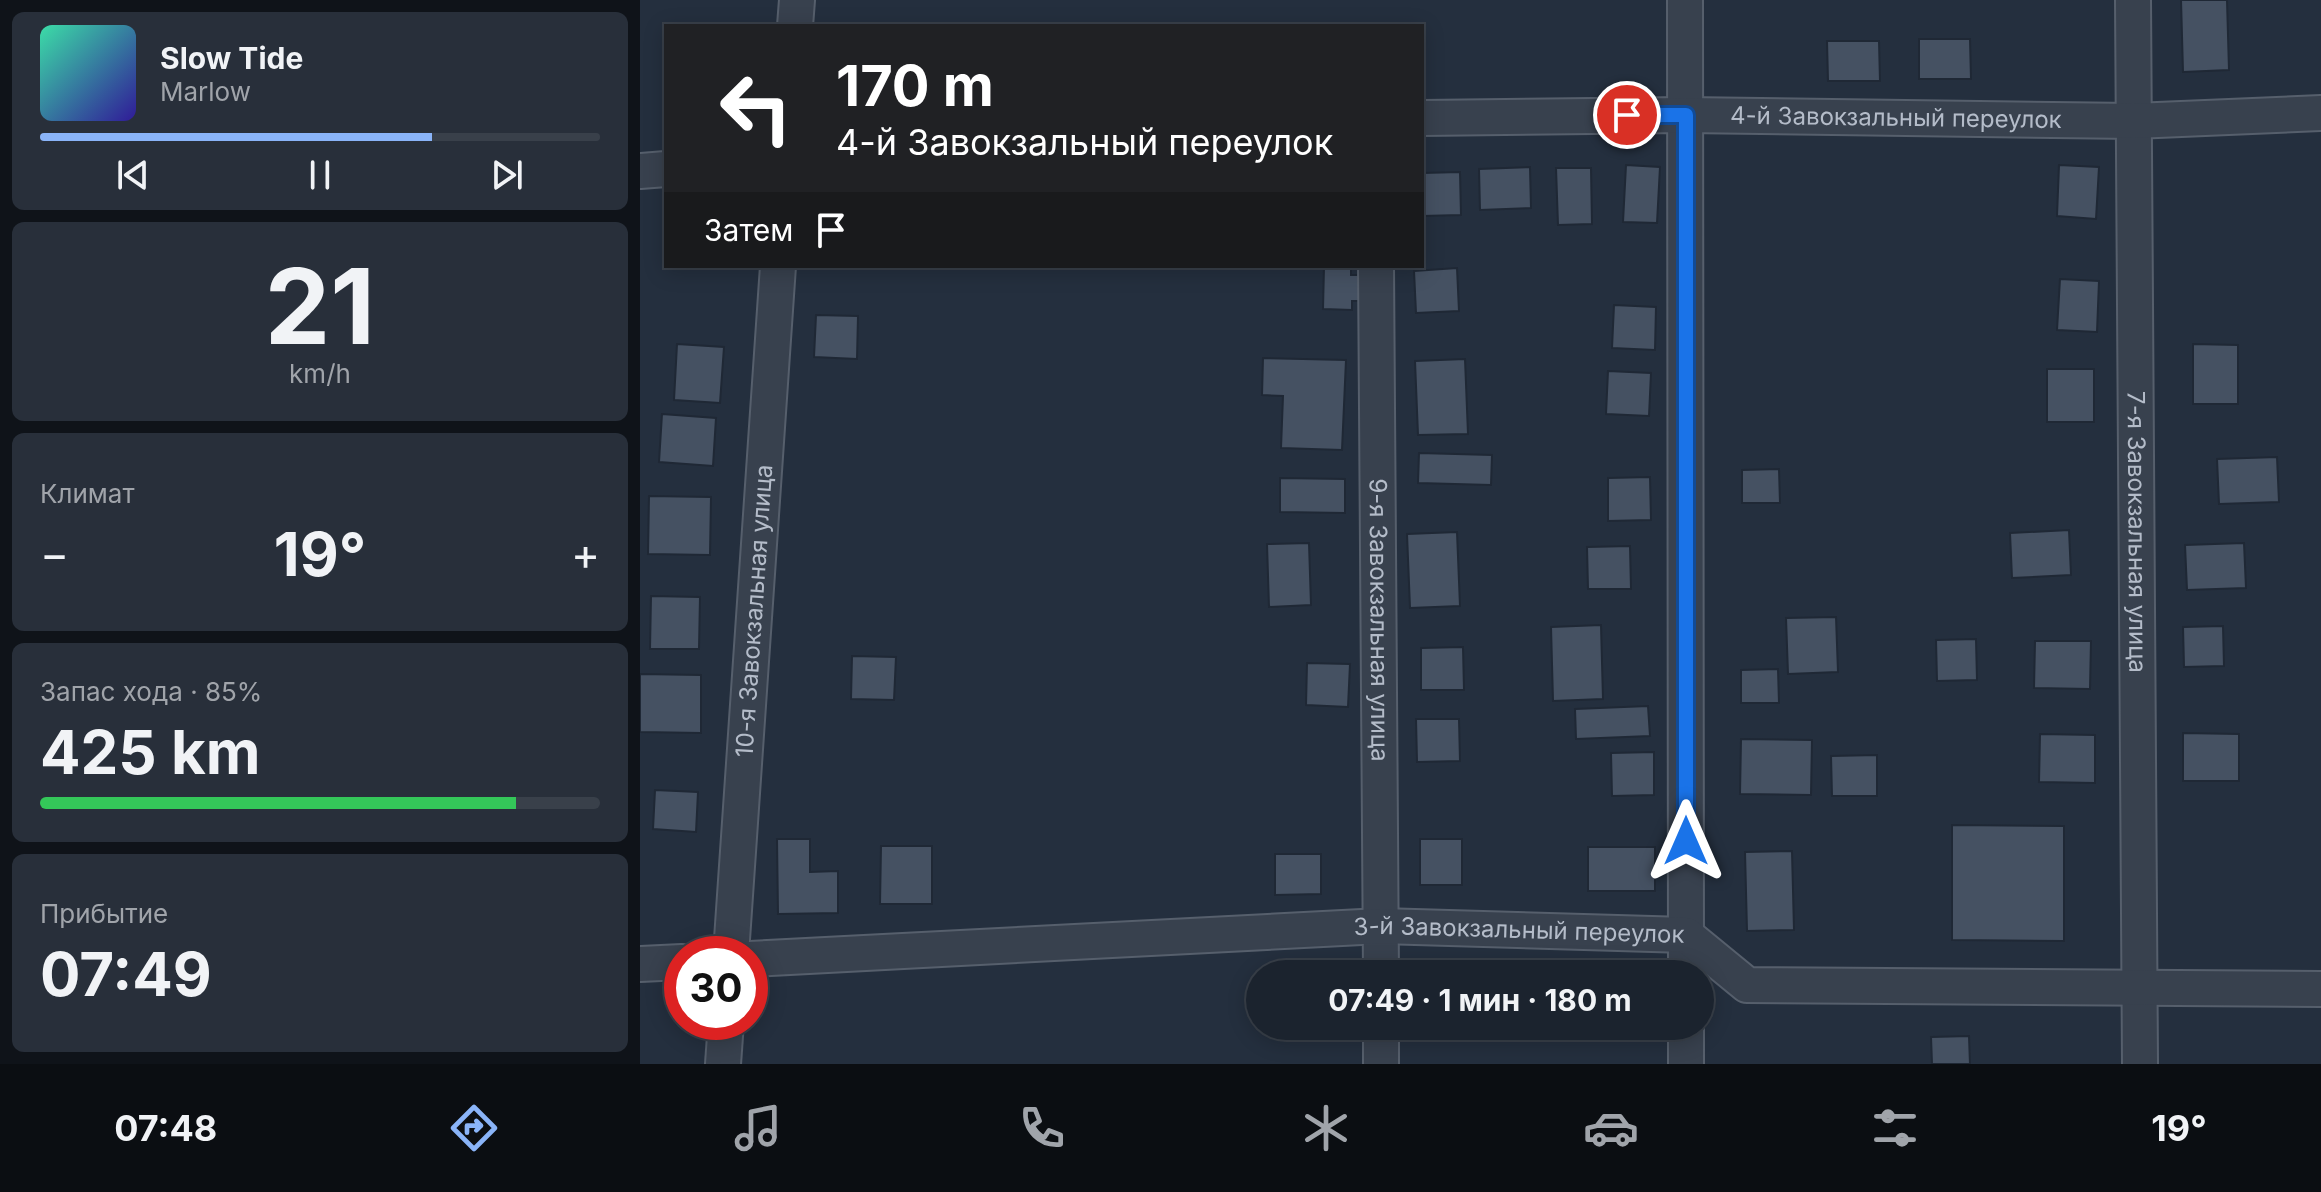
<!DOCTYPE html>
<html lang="ru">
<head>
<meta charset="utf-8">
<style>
  body { margin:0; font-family:Inter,sans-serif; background:#282f3a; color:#f1f3f6; height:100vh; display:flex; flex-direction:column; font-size:30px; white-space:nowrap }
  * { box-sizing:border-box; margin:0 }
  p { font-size:26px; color:#a0a4aa }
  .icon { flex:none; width:44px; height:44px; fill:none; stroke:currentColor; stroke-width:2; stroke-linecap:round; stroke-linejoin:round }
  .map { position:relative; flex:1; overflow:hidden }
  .sheet { display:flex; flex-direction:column; gap:12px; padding:12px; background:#0f1319; width:640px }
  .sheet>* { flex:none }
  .hud { position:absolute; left:24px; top:24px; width:760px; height:244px; border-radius:0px; box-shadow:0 4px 20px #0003,0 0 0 2px #39404a; background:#202124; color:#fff; overflow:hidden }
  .speed { position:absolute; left:24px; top:936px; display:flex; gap:16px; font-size:40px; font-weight:700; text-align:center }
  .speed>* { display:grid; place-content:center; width:104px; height:104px; border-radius:50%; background:#1b232e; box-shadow:0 4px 20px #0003,0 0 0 2px #39404a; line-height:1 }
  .speed .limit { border:12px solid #d22; background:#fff; color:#111 }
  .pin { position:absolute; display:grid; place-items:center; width:68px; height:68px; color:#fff; margin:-34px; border:4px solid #fff; border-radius:50%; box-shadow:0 2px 8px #0007 }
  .me { position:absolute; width:88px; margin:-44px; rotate:0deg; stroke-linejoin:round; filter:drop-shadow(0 0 6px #0008) }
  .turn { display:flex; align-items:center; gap:28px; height:168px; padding:0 40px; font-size:36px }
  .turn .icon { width:104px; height:104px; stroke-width:2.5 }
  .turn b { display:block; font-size:56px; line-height:68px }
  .then { display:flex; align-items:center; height:76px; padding:0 40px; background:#0003; gap:16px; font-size:30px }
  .big { font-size:60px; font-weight:700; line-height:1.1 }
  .sheet .tile { flex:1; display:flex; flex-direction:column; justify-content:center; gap:12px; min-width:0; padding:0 28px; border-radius:12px; background:#282f3a }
  .sheet .dial { align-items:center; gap:0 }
  .dial b { font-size:104px; line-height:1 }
  .song { display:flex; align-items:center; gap:24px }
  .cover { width:96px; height:96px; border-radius:12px; background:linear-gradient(135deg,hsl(160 70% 55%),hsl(250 70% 35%)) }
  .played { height:8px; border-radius:4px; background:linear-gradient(90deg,#8ab4f8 70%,#39404a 70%) }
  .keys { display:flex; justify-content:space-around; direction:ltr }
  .heat { display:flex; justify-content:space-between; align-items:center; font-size:44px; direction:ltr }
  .charge { height:12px; border-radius:6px; background:linear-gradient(90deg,#34c759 85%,#39404a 0) }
  .trip { position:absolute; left:606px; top:960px; width:468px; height:80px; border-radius:40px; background:#1b232e; box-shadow:0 4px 20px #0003,0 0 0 2px #39404a; font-weight:700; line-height:80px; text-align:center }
  .tabs { display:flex; height:128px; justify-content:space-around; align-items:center; background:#0b0e12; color:#a0a4aa }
  .tabs .icon { width:56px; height:56px }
  .tabs .selected { color:#8ab4f8 }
  .tabs b { font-size:36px; color:#f1f3f6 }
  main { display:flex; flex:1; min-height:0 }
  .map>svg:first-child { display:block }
  .building { fill:#455162; stroke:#1f2835; stroke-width:2 }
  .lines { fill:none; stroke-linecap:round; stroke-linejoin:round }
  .street-casing { stroke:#565f6c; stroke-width:38 }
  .street { stroke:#38414e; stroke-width:34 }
  .route-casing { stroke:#114b97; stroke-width:20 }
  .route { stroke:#1a73e8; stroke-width:14 }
  .labels { text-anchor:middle; stroke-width:8; stroke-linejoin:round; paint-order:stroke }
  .street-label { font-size:24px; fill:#b4bcc9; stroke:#1d2633 }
</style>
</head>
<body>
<main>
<section class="sheet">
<div class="tile">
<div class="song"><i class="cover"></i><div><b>Slow Tide</b><p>Marlow</p></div></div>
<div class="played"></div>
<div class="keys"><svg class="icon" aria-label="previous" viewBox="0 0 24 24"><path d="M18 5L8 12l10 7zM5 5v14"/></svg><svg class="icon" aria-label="pause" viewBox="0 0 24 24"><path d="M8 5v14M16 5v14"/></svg><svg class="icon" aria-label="next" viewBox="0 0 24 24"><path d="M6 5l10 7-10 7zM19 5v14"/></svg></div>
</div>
<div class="tile dial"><b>21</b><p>km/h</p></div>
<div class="tile"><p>Климат</p>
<div class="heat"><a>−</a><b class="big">19°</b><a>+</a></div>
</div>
<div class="tile"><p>Запас хода · 85%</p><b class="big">425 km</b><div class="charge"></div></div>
<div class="tile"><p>Прибытие</p><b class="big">07:49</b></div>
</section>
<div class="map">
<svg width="1681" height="1064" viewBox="0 0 1681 1064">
  <rect width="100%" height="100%" fill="#242f3e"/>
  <g class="building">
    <path d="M1541 0H1587L1589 70 1543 72Z"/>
    <path d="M1279 39H1330L1331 79H1279Z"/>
    <path d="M1187 41H1239L1240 81H1188Z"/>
    <path d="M986 165 1020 167 1017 223 983 222Z"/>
    <path d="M1419 165 1459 167 1456 219 1417 216Z"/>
    <path d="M890 167 891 208 840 210 839 169Z"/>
    <path d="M916 168H951L952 224 918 225Z"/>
    <path d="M820 172 821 215 782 216V173Z"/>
    <path d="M684 266H711V275H719V301H712V310L683 309Z"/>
    <path d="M817 268 819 311 776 313 774 271Z"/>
    <path d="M1420 279 1459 281 1457 332 1417 330Z"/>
    <path d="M974 305 1016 307 1015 350 972 348Z"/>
    <path d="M176 315 218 316 217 359 174 357Z"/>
    <path d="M37 344 84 347 80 403 34 400Z"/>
    <path d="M1553 344 1598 345V404H1553Z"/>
    <path d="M623 358 706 360 702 450 641 448 643 396 622 395Z"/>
    <path d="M825 359 828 434 778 435 775 361Z"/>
    <rect x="1407" y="369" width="47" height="53"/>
    <path d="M968 371 1011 373 1009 416 966 414Z"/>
    <path d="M22 414 76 418 73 466 19 462Z"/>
    <path d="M779 453 852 455 851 485 778 483Z"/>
    <path d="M1637 457 1639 502 1579 504 1577 459Z"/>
    <path d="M1139 469 1140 503H1102V470Z"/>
    <path d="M1010 477 1011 520 968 521V478Z"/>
    <path d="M640 478 705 479V513L640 512Z"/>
    <path d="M9 496 71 497 70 555 8 554Z"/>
    <path d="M1429 530 1431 575 1372 578 1370 533Z"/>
    <path d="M817 532 820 606 770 608 767 534Z"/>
    <path d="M669 543 671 605 629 607 627 544Z"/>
    <path d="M1604 543 1606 588 1547 590 1545 545Z"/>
    <path d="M990 546 991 589H948L947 547Z"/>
    <path d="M11 596 60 597 59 649H10Z"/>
    <path d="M1196 617 1198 672 1148 674 1146 618Z"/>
    <path d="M961 625 963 699 913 701 911 627Z"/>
    <path d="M1583 626 1584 666 1544 667 1543 627Z"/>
    <path d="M1336 639 1337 680 1297 681 1296 640Z"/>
    <path d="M1395 641H1451L1450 689 1394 688Z"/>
    <path d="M823 647 824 690H781V648Z"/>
    <path d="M212 656 256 657 254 700 211 699Z"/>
    <path d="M667 663 710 664 708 707 666 705Z"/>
    <path d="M1138 669 1139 703H1101V670Z"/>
    <path d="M0 674 61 675V733L0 732Z"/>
    <path d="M1008 706 1010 736 936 739 935 709Z"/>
    <path d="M776 719H819L820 761 777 762Z"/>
    <path d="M1543 733 1599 734V781H1543Z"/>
    <path d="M1400 734 1455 735V783L1399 782Z"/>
    <path d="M1101 739 1172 740 1171 795 1100 794Z"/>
    <path d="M1014 752V795L972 796 971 753Z"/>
    <path d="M1237 755V796H1192L1191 756Z"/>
    <path d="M15 790 58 792 56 832 13 829Z"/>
    <path d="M1312 825 1424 826V941L1312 940Z"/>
    <path d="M137 839H170V872L198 871V913L138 914Z"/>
    <rect x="780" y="839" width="42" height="46"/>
    <path d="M241 846H292V904H240Z"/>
    <rect x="948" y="847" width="67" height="44"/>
    <path d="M1152 851 1154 930 1107 931 1105 852Z"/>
    <path d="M635 854H681V894L635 895Z"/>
    <path d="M1329 1036 1330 1064H1292L1291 1037Z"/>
  </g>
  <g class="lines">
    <g class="street-casing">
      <g id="street">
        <path d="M1045 0 1046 974"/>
        <path id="s1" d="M1493 0 1500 1064"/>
        <path d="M155 26 157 0"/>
        <path id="s2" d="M782 118 1046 115 1494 121 1681 113"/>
        <path d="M0 171 26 169"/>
        <path id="s3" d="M736 266 741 974"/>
        <path id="s4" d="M91 954 138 266"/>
        <path id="s5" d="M110 959 741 926 1046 935 1107 985 1681 989"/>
        <path d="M0 964 42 962"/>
        <path d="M83 1064 86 1022"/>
        <path d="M741 1064V1026"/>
        <path d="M1046 1064V1026"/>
      </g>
    </g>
    <use href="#street" class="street"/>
  </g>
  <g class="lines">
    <g class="route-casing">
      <path id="route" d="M987 115H1046V841"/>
    </g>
    <use href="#route" class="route"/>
  </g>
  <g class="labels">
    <g class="street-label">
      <text dy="8" stroke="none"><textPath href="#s2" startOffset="474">4-й Завокзальный переулок</textPath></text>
      <text dy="8" stroke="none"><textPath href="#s1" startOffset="532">7-я Завокзальная улица</textPath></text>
      <text dy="8" stroke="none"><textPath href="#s4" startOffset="344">10-я Завокзальная улица</textPath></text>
      <text dy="8" stroke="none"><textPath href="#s3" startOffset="354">9-я Завокзальная улица</textPath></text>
      <text dy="8" stroke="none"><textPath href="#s5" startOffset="770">3-й Завокзальный переулок</textPath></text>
    </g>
  </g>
</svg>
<div class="speed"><div class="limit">30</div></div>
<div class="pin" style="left:987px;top:115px;background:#d93025"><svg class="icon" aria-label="arrive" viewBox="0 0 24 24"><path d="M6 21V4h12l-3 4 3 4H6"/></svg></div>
<svg class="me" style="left:1046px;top:841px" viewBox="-20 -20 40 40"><path d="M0-17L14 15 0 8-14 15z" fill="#1a73e8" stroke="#fff" stroke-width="4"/></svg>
<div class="trip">07:49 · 1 мин · 180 m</div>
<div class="hud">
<div class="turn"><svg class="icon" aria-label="left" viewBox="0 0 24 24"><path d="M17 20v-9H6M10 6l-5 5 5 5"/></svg><div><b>170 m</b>4-й Завокзальный переулок</div></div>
<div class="then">Затем<svg class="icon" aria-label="arrive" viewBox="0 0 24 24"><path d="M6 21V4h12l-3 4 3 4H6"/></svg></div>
</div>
</div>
</main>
<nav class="tabs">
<b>07:48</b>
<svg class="icon selected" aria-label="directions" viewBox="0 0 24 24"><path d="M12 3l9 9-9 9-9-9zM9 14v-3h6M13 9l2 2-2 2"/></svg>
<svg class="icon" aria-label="music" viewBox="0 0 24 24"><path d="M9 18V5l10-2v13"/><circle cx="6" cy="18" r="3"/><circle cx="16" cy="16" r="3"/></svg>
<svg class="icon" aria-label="phone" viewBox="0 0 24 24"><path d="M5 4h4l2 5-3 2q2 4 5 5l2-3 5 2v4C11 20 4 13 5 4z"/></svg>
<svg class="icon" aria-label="climate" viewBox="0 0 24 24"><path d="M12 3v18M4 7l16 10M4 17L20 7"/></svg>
<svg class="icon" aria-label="car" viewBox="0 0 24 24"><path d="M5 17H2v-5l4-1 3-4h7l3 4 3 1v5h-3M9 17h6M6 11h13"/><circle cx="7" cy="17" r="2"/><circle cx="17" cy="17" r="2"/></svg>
<svg class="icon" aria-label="filters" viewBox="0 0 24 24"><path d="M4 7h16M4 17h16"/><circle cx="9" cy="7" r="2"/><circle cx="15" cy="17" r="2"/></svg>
<b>19°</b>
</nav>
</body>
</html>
